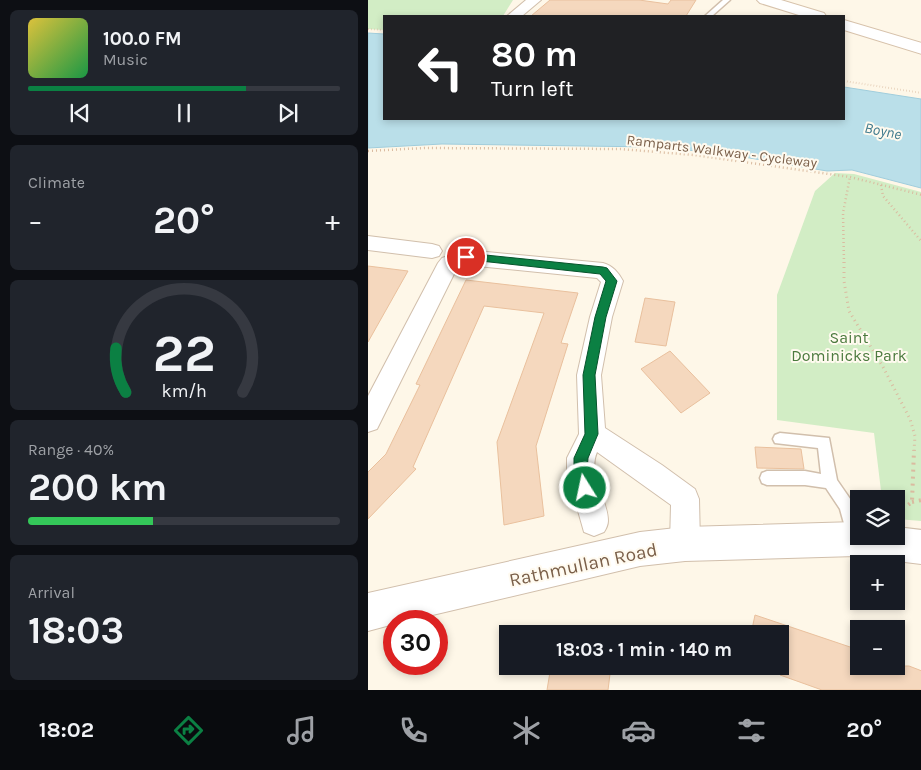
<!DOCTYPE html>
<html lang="en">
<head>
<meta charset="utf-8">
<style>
  body { margin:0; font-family:Karla,sans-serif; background:#20242c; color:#f1f3f6; height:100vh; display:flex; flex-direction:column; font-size:19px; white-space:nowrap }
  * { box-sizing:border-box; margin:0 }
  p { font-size:16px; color:#9ea1a6 }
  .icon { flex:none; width:28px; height:28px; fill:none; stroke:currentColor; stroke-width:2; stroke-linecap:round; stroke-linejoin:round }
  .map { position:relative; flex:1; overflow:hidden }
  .details { display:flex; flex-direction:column; gap:10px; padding:10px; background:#0d0f14; width:368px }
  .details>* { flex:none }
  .hud { position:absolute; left:15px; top:15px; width:462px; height:105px; border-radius:0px; box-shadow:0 2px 8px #0003; background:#202124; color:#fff; overflow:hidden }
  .controls { position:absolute; left:482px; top:490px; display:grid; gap:10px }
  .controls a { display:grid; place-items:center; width:55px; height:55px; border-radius:0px; background:#171b24; box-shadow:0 2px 8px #0003; font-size:25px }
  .speed { position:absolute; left:15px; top:610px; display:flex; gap:10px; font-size:25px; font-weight:700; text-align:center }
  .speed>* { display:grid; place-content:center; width:65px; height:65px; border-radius:50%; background:#171b24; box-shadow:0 2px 8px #0003; line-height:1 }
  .speed .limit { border:8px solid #d22; background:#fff; color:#111 }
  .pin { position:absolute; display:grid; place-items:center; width:42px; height:42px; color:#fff; margin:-21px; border:2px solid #fff; border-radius:50%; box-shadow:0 1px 5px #0007 }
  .me { position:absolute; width:55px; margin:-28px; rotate:350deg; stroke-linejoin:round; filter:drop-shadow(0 0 4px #0008) }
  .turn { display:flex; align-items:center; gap:18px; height:105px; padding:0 25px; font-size:22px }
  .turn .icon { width:65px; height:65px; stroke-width:2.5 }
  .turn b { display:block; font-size:35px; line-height:42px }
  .big { font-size:38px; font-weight:700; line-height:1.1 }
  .details .tile { flex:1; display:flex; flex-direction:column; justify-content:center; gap:8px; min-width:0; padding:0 18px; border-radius:8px; background:#20242c }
  .details .dial { align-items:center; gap:0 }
  .dial svg { height:130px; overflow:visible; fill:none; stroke:#363941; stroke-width:7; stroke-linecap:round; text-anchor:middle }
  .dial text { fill:#f1f3f6; stroke:none }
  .song { display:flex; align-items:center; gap:15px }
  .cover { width:60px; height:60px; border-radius:8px; background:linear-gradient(135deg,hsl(50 70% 55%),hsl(140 70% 35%)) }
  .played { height:5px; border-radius:2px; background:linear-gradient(90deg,#0b8043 70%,#363941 70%) }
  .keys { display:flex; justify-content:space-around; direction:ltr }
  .heat { display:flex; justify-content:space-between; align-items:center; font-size:28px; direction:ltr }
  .charge { height:8px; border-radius:4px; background:linear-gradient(90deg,#34c759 40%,#363941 0) }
  .trip { position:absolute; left:131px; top:625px; width:290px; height:50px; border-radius:0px; background:#171b24; box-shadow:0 2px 8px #0003; font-weight:700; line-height:50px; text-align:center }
  .tab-bar { display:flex; height:80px; justify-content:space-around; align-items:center; background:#090b0e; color:#9ea1a6 }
  .tab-bar .icon { width:35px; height:35px }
  .tab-bar .current { color:#0b8043 }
  .tab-bar b { font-size:22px; color:#f1f3f6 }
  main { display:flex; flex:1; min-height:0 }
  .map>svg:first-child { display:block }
  .green { fill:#d2edc5 }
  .water { fill:#badfe9; stroke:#a0cddc }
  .building { fill:#f5d8be; stroke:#e9c09d }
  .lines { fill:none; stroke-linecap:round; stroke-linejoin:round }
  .service-casing { stroke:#d1bfac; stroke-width:3 }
  .minor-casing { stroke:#d1bfac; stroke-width:2 }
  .tertiary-casing { stroke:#d1bfac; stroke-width:2 }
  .secondary-casing { stroke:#d7c2ab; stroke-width:2 }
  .path-far3 { stroke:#dabba0; stroke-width:2; stroke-dasharray:0.5 2.5; stroke-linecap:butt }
  .path-far2 { stroke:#dabba0; stroke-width:2.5; stroke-dasharray:1 3; stroke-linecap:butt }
  .path-far1 { stroke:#dabba0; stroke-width:3; stroke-dasharray:1 4; stroke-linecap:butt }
  .path { stroke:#dabba0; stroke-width:4; stroke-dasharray:2 5; stroke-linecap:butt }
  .service { fill:#fff; fill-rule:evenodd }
  .minor { fill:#fff; fill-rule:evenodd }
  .tertiary { fill:#fff; fill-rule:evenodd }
  .secondary { fill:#fff; fill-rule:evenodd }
  .route { fill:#0b8043; stroke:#07532c }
  .labels { text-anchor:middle; stroke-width:4; stroke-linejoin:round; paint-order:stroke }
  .far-street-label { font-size:14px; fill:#7a5f49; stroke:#fffaef }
  .far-water-label { font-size:15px; font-style:italic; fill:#417b8e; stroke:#fffaef }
  .park-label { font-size:16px; fill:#4b7a3e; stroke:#fffaef }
  .near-street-label { font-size:19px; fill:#7a5f49; stroke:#fffaef }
</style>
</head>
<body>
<main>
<section class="details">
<div class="tile">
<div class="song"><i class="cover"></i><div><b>100.0 FM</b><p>Music</p></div></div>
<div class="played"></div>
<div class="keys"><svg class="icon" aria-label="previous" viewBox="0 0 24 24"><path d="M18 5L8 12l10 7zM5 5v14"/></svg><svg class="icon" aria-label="pause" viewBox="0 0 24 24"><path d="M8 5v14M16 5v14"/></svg><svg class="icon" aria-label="next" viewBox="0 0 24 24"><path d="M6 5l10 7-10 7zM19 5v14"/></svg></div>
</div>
<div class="tile"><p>Climate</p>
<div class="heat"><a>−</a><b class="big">20°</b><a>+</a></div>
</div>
<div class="tile dial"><svg viewBox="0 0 100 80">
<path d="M14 69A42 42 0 1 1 86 69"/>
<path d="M14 69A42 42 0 0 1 8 42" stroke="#0b8043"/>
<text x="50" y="56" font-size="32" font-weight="700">22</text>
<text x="50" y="72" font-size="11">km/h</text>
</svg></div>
<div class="tile"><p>Range · 40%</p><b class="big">200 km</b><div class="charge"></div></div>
<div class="tile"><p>Arrival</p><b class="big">18:03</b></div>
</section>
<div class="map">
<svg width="554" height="690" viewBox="0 0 554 690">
  <rect width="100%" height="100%" fill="#fef7e8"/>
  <g class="green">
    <path d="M0 0H145L135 16H16V30L0 29Z"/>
    <path d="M467 173 486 174 553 192V521L529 519V499H514L506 433 409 420V295L447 191Z"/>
  </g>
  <path class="water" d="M0 33 16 34V119H476V87L553 99V188L484 170 459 171 352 153 285 147 74 144 0 148Z"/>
  <g class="building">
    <path d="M182 0H271L300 4 303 0H328L318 16H163Z"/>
    <path d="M0 266 40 271 0 342Z"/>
    <path d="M98 280 210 293 193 343 200 344 168 446 176 516 136 525 129 442 176 313 116 306 45 467 48 469 0 519V472L18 454 52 385 48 384Z"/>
    <path d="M277 298 307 302 298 346 267 342Z"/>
    <path d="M302 351 342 393 313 413 273 369Z"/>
    <path d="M387 447 433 449 436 469 389 468Z"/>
    <path d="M387 615 491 650V666H541L554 671V690H454L412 675V634H383Z"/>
    <path d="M183 666H243L240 690H179Z"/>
  </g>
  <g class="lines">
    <g class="service-casing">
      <g id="service">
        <path d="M355 0H362L344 16H337Z"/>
        <path d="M412 433 461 438 469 480 487 506 491 523V536H495L494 545 488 547 482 545 472 509 458 488 437 485H399L394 483 392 478 394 473 399 471H437L453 474 450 448 407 443 405 439 407 435Z"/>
      </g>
    </g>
    <g class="minor-casing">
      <g id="minor">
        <path d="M158 0H173L154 16H139Z"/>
        <path d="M0 236 64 244 71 246 74 251 71 256 64 258 0 250Z"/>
        <path d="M98 250 235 263C245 266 250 272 255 281L244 317 233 375 237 428 294 465 327 489 331 499 332 544 328 555 317 559 306 555 302 544 303 505 229 452C219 475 240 499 240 521 240 524 238 529 236 532L226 536 216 532 199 472V458L211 434 209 375 222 317 233 282 229 278 99 265 89 268 9 429 0 432V396L70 263 74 258Z"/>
      </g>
    </g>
    <g class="tertiary-casing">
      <path id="tertiary" d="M488 522H491V536H529V527L554 530V564L488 556 317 561 272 566 39 621H26V624L0 631V593L272 532 317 527Z"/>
    </g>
    <g class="secondary-casing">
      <g id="secondary">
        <path d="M389 0H413L456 13 458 16H434L392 3Z"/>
        <path d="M476 20 554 43V54L476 30Z"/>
      </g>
    </g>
    <g class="path-far3">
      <path d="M0 29 16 30"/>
      <path d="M476 81 554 93"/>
    </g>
    <g class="path-far2">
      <path d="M0 151 56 148 252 149 326 155 482 177 554 195"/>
      <path d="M513 185 515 196 554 242"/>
      <path d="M476 263 475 213 482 177"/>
    </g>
    <path class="path-far1" d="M476 262V281L481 311 515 367 542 419 547 436 546 451"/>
    <g class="path">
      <path d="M544 502 554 500"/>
      <path d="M529 513 544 502 546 450"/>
    </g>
    <use href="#service" class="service"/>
    <use href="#minor" class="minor"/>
    <use href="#tertiary" class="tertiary"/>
    <use href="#secondary" class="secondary"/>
  </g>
  <path class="route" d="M98 253 235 267 239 268 249 281 238 317 227 375 230 434 220 458 219 472 224 488 222 493 217 495 212 493 206 472V458L217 434 215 375 227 317 238 281 232 274 94 259V254Z"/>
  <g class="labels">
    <g class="far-street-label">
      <text transform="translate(354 151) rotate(7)" y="5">Ramparts Walkway - Cycleway</text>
    </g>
    <g class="far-water-label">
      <text transform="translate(515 131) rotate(11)" y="5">Boyne</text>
    </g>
    <g class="park-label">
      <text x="481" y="343">Saint<tspan x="481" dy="18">Dominicks Park</tspan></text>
    </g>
    <g class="near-street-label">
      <text transform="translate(215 564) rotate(-12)" y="7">Rathmullan Road</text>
    </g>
  </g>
</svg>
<div class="controls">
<a><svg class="icon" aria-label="layers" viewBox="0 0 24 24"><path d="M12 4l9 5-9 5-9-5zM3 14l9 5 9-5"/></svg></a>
<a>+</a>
<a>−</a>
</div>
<div class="speed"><div class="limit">30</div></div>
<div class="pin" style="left:98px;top:257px;background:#d93025"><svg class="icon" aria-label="arrive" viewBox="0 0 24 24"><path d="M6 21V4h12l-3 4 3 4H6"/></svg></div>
<svg class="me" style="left:217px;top:488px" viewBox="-20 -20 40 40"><circle r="17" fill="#0b8043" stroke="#fff" stroke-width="3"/><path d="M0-11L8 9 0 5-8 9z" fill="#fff"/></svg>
<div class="trip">18:03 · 1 min · 140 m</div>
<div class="hud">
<div class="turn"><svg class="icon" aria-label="left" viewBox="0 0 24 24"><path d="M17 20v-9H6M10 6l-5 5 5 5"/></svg><div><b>80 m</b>Turn left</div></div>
</div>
</div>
</main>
<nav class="tab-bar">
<b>18:02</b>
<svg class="icon current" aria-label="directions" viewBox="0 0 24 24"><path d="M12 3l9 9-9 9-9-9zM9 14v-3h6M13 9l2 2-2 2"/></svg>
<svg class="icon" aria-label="music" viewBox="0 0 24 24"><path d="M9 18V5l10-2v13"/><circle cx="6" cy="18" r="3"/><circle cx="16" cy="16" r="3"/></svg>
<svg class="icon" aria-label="phone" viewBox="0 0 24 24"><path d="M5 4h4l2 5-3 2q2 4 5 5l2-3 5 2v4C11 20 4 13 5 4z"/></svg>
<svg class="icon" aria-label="climate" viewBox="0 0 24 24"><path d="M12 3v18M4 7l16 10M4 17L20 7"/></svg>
<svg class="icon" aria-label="car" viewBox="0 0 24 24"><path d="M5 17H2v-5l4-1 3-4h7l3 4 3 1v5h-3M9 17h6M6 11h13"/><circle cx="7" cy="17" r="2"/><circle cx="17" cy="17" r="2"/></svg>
<svg class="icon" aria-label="filters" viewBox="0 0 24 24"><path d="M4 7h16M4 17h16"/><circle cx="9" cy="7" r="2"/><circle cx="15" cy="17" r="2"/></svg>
<b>20°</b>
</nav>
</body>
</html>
